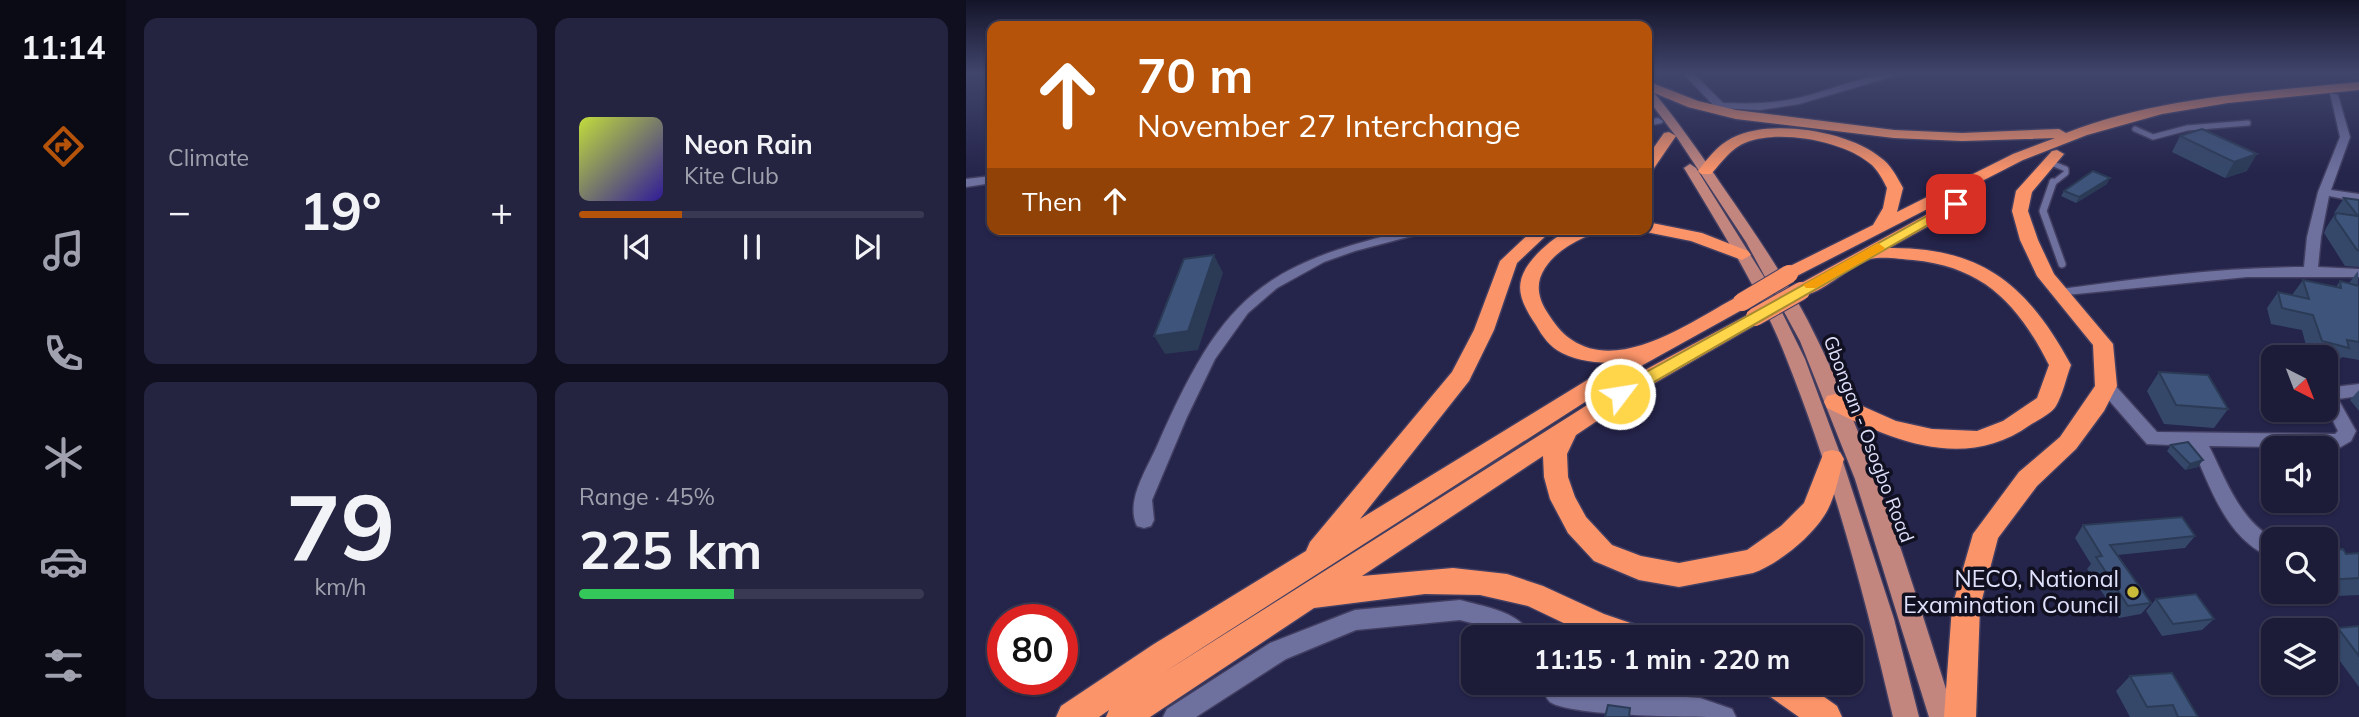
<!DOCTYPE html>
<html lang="en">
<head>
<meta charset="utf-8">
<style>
  body { margin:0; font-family:Mulish,sans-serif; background:#252440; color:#f1f3f6; height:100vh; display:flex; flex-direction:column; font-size:26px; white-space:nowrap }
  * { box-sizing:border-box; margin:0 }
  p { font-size:23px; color:#a0a1ae }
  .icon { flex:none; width:38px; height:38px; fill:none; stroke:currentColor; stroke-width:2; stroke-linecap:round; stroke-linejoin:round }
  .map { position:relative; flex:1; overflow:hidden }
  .panel { display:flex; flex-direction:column; gap:18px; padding:18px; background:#0f0f1f; width:840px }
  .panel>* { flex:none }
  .guide { position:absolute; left:21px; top:21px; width:665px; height:214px; border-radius:14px; box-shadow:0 2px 5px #0004,0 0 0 2px #3a3953; background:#b45309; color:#fff; overflow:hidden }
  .needle { width:46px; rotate:138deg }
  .controls { position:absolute; left:1295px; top:345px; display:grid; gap:14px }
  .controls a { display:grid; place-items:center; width:77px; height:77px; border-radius:14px; background:#1c1b38; box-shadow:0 2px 5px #0004,0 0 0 2px #3a3953; font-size:35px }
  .speed { position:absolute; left:21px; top:604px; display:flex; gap:14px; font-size:35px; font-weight:700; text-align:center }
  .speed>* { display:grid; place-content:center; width:91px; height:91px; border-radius:50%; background:#1c1b38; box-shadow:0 2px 5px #0004,0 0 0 2px #3a3953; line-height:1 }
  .speed .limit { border:10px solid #d22; background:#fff; color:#111 }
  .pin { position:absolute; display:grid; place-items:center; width:60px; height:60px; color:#fff; margin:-30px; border-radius:14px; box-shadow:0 4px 10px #0006 }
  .me { position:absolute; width:77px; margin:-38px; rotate:59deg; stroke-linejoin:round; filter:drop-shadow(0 0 5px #0008) }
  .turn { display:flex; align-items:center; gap:24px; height:147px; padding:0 35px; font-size:32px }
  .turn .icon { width:91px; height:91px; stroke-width:2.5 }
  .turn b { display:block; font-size:49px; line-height:60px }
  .then { display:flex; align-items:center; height:66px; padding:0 35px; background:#0003; gap:14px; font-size:26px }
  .big { font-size:52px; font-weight:700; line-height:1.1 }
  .panel .widget { flex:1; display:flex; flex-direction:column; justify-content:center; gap:10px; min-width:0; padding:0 24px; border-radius:14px; background:#252440 }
  .panel .dial { align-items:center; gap:0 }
  .dial b { font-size:91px; line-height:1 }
  .song { display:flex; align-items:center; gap:21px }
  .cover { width:84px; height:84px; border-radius:10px; background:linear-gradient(135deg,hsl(70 70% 55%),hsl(250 70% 35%)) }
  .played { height:7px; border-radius:4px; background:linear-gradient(90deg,#b45309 30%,#3a3953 30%) }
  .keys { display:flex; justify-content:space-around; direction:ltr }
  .heat { display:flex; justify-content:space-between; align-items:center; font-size:38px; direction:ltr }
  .charge { height:10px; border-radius:5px; background:linear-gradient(90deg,#34c759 45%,#3a3953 0) }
  .panel .tiles { flex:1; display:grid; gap:18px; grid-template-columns:repeat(2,1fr) }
  .trip { position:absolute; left:495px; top:625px; width:402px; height:70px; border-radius:14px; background:#1c1b38; box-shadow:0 2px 5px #0004,0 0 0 2px #3a3953; font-weight:700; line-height:70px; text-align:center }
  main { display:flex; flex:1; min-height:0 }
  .dock { display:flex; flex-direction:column; width:126px; justify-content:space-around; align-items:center; background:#0b0b16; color:#a0a1ae }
  .dock .icon { width:49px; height:49px }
  .dock .on { color:#b45309 }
  .dock b { font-size:32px; color:#f1f3f6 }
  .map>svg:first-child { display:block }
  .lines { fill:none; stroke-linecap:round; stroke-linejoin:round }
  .lane-far1-casing { stroke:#413e61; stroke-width:8 }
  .lane-casing { stroke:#413e61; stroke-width:10 }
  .street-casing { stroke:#413e61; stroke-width:3 }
  .primary-casing { stroke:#413e61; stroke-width:3 }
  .highway-casing { stroke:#413e61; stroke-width:3 }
  .lane-far1 { stroke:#6e709e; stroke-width:5 }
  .lane { stroke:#6e709e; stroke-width:7 }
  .street { fill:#6e709e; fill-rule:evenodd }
  .primary { fill:#c3867f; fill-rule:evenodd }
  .highway { fill:#fc946a; fill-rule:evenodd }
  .highway-bridge-casing { stroke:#413e61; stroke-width:20; stroke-linecap:butt }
  .highway-bridge { stroke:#fc946a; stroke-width:18 }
  .wall { fill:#35486a }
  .shaded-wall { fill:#2b3b56 }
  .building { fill:#3e547b; stroke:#2b3b56; stroke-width:2 }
  .route { fill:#ffd54a; stroke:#a68a30; stroke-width:2 }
  .slow { fill:#f59e0b }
  .poi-dot { fill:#caba39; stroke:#101021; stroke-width:2.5 }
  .labels { text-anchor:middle; stroke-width:7; stroke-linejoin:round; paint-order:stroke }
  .street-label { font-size:19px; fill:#dfe1fb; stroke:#101021 }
  .near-poi-label { font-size:23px; fill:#dfe1fb; stroke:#101021; text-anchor:end }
</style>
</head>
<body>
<main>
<nav class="dock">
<b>11:14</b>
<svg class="icon on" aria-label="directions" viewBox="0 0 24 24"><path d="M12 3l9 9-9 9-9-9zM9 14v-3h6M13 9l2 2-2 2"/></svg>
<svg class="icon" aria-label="music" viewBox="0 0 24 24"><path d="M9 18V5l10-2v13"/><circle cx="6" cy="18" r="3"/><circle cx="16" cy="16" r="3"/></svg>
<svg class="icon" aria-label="phone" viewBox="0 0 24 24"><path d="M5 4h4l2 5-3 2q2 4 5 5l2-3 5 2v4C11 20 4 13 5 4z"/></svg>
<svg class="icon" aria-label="climate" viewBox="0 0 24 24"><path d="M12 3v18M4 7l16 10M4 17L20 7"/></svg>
<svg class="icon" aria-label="car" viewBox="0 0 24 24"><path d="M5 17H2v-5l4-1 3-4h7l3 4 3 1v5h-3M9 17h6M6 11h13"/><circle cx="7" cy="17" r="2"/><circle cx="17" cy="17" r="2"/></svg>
<svg class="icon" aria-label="filters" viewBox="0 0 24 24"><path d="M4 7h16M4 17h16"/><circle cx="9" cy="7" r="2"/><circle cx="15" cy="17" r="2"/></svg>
</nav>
<section class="panel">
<div class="tiles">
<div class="widget"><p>Climate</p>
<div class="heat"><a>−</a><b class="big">19°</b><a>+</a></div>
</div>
<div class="widget">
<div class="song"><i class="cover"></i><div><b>Neon Rain</b><p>Kite Club</p></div></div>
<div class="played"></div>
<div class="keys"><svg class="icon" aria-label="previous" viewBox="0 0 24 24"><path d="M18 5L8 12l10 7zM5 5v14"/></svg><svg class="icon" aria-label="pause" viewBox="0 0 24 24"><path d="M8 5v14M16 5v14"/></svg><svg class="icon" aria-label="next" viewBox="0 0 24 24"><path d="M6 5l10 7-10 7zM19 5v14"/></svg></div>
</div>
<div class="widget dial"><b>79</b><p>km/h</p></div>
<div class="widget"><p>Range · 45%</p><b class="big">225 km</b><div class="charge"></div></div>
</div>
</section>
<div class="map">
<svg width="1393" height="717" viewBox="0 0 1393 717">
  <rect width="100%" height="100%" fill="#25244b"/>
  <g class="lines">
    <g class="lane-far1-casing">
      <g id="lane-far1">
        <path d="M1169 129 1187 137 1221 128 1282 123"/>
        <path d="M1083 162 1100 169V173L1086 184"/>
      </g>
    </g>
    <g class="lane-casing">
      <path id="lane" d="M1087 182 1077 211 1096 264"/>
    </g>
    <g class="street-casing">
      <g id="street">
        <path d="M717 73H727L757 103C782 104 807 104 832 98 867 90 902 73 938 73L833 104 794 110 750 108Z"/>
        <path d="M1364 93 1372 95 1384 137 1365 190 1393 194V202L1363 196 1355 237 1352 267 1393 269V277H1281L1090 296 1088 293 1095 289C1176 278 1257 267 1338 267L1341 237 1352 192 1374 137Z"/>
        <path d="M692 118 697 121 696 123 681 126V120Z"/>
        <path d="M26 176V183L0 187V179Z"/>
        <path d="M449 229H472L389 251 358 262 311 288 282 313 249 359 221 417 186 500 188 520 185 526 178 528 171 526C159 501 181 469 191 446 255 300 292 264 449 229Z"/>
        <path d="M1140 380 1146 382 1191 432 1369 434 1372 431 1360 407V388L1393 384V396L1372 399 1390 431 1385 441 1373 448 1243 446C1260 480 1273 519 1308 539L1307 558C1261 541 1244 487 1226 446L1181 444 1134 390 1132 386 1134 382Z"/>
        <path d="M494 600C519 607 554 611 566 637H538L529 629 494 620 390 630 320 659 230 717H197L201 709 304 643 381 613 389 610Z"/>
        <path d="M574 682H598L608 689 734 698 766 709 770 717C735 717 606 717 584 702 579 697 576 688 574 682Z"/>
      </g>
    </g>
    <g class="primary-casing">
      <g id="primary">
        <path d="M681 88 685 89C711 120 734 153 757 187 787 230 817 274 842 321 906 446 946 583 989 717H963L889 479 834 341 780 242 712 139 681 98Z"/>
        <path d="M724 164 730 168 800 280 839 359 876 459 928 619 953 717H927C899 597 867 475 821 360 795 292 755 230 718 168Z"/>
      </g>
    </g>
    <g class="highway-casing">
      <g id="highway">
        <path d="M681 81 732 101 770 110 928 130 996 133 1093 129 1100 133C1193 97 1295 92 1393 82V90L1262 103 1196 114 1121 135 1057 160 823 280 814 274 816 270 907 225 917 208 921 188C917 180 913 172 906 165 879 141 815 129 781 142 765 148 756 162 745 174H735L732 171C742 158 752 145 766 138 804 118 883 131 915 158 925 165 931 177 937 188L931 212 1047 154 1089 138 996 141 928 138 770 119 722 107 681 90Z"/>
        <path d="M703 132 710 136 686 171 681 173V157L698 133Z"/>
        <path d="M1091 150 1098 154 1066 192 1062 211 1072 240 1088 274 1147 344 1151 386 1138 411 1110 449 1071 486 1032 538 1014 607 1010 717H978L986 607 1007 534 1053 472 1094 437 1129 386 1127 345 1071 276 1054 240 1046 211 1050 191 1086 151Z"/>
        <path d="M980 204 988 209 986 213 923 248C1017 247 1062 286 1105 365 1100 378 1097 394 1090 406 1085 414 1072 420 1064 425 998 472 926 440 861 408L858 402 861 396 869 394 930 421 966 429 1011 431 1037 421 1071 398 1083 365C1052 304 1018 267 947 260 935 259 916 256 904 259 882 265 851 301 828 295L826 291 828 287Z"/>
        <path d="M681 222 736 233 782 251 785 255 776 260 725 241 675 231 681 229Z"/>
        <path d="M568 229H587L551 263 528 330 503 381 394 519 649 363C631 363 612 361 596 353 584 347 576 336 570 325 551 297 546 280 572 253 581 244 595 232 608 229 616 228 627 229 635 229 630 235 623 235 617 238 602 245 588 254 579 268 569 283 572 298 581 312 588 323 595 333 606 340 655 373 726 321 769 298H783L786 302 783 306 675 366 197 673 664 378 789 311 796 313 799 317 796 321 680 388 610 435 601 454 602 477 609 497 620 517 646 545 675 556 713 563 781 550 815 526 838 503 858 452 866 450 874 452 878 459C872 477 869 500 858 516 844 538 812 564 787 573L713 587 673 580 628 561 602 533 584 499 578 477 577 456 396 576 487 568 541 574 577 586 638 614 676 627 681 637H627L562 606 514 595 459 594 348 608 184 717H140L143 710 133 717H90L95 706 188 644 340 551 344 542 486 372 508 330 534 261Z"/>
        <path d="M795 682H837L871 706 876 717H833L799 693Z"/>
      </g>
    </g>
    <use href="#lane-far1" class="lane-far1"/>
    <use href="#lane" class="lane"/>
    <use href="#street" class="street"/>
    <use href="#primary" class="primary"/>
    <use href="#highway" class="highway"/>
    <g class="highway-bridge-casing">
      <g id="highway-bridge">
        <path d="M776 302 823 274"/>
        <path d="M789 317 835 291"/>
      </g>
    </g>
    <use href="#highway-bridge" class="highway-bridge"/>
  </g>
  <g class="wall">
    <path d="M1236 129 1281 171 1259 178 1206 152 1214 136Z"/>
    <path d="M1141 184 1110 203 1095 196 1098 191Z"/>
    <path d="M1378 198 1393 200V267L1379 266 1358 233 1360 228 1369 214 1368 213Z"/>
    <path d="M1392 271 1393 360 1376 357 1370 363 1360 361V357H1343L1336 330 1305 324 1301 308 1312 292 1326 295 1337 280 1370 287 1374 281 1383 283Z"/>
    <path d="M1193 372 1262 409 1248 428 1198 424 1181 391Z"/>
    <path d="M1393 390V411L1384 400Z"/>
    <path d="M1205 445 1232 467 1219 470 1201 451Z"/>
    <path d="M1117 525 1229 536 1219 548 1152 555 1185 603 1175 614 1153 618 1121 569 1125 564 1109 538Z"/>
    <path d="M1360 550 1380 554 1393 553V595L1328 598 1323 592H1360Z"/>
    <path d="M1190 599 1248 619 1236 630 1196 636 1180 611Z"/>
    <path d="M1393 626V687L1360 642V637L1372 628Z"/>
    <path d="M1164 676 1232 717H1164L1150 691Z"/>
  </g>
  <g class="shaded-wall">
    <path d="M1291 154 1281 171 1259 178 1268 162Z"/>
    <path d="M1144 178 1141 184 1110 203 1113 197Z"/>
    <path d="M248 255 257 273 232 350 199 354 188 336Z"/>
    <path d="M1237 460 1232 467 1219 470 1224 464Z"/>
  </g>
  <g class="building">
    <path d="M1236 129 1291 154 1268 162 1214 136Z"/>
    <path d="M1127 171 1144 178 1113 197 1098 191Z"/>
    <path d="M1378 198 1393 200V251L1391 250 1369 218 1370 213 1392 216Z"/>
    <path d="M248 255 222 331 188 336 218 259Z"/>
    <path d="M1337 280 1375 288 1374 281 1393 286V342L1381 340 1383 348 1356 341 1347 315 1316 308 1312 292 1343 299Z"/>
    <path d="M1193 372 1242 375 1262 409 1210 405Z"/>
    <path d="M1222 442 1237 460 1224 464 1205 445Z"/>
    <path d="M1216 517 1229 536 1144 545 1185 603 1162 606 1130 557 1136 556 1117 525Z"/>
    <path d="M1377 549 1380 554 1393 553V578L1360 580V550Z"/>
    <path d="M1230 594 1248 619 1207 624 1190 599Z"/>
    <path d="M1393 626V656L1372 628Z"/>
    <path d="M1206 673 1232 717H1212L1207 705 1181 707 1164 676Z"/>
    <path d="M642 705 664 708 663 717H639Z"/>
  </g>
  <linearGradient id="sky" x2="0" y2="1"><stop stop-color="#141429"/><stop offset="0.42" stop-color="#40456c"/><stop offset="1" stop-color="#40456c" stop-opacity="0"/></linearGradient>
  <rect width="1393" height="174" fill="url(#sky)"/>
  <path class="route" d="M990 200 995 201V206L660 398H648L646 394 648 390Z"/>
  <path class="slow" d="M912 243 919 248 917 250 850 288H840L837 285Z"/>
  <circle class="poi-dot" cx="1167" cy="592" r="7"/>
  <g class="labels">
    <g class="street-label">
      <text transform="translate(903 439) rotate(69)" y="7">Gbongan - Osogbo Road</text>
    </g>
    <g class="near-poi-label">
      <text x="1153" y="587">NECO, National<tspan x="1153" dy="26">Examination Council</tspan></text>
    </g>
  </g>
</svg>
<div class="controls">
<a><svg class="needle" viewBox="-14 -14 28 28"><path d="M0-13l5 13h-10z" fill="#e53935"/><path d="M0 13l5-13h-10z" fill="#a0a1ae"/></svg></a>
<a><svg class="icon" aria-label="sound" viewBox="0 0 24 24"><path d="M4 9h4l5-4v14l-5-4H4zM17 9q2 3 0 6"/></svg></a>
<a><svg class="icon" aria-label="search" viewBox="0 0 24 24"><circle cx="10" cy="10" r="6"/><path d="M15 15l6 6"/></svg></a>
<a><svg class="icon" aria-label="layers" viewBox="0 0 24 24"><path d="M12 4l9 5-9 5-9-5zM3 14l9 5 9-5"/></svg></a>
</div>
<div class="speed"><div class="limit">80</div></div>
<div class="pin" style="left:990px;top:204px;background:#d93025"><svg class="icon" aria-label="arrive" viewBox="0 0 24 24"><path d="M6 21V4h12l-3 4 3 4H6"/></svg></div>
<svg class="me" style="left:654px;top:394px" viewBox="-20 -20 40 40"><circle r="17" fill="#ffd54a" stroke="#fff" stroke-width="3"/><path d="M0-11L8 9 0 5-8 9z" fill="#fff"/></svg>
<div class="trip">11:15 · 1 min · 220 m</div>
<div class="guide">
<div class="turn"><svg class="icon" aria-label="ahead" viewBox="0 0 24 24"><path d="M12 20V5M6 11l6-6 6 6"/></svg><div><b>70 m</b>November 27 Interchange</div></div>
<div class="then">Then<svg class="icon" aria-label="ahead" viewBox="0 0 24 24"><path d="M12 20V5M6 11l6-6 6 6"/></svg></div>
</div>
</div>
</main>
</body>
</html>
